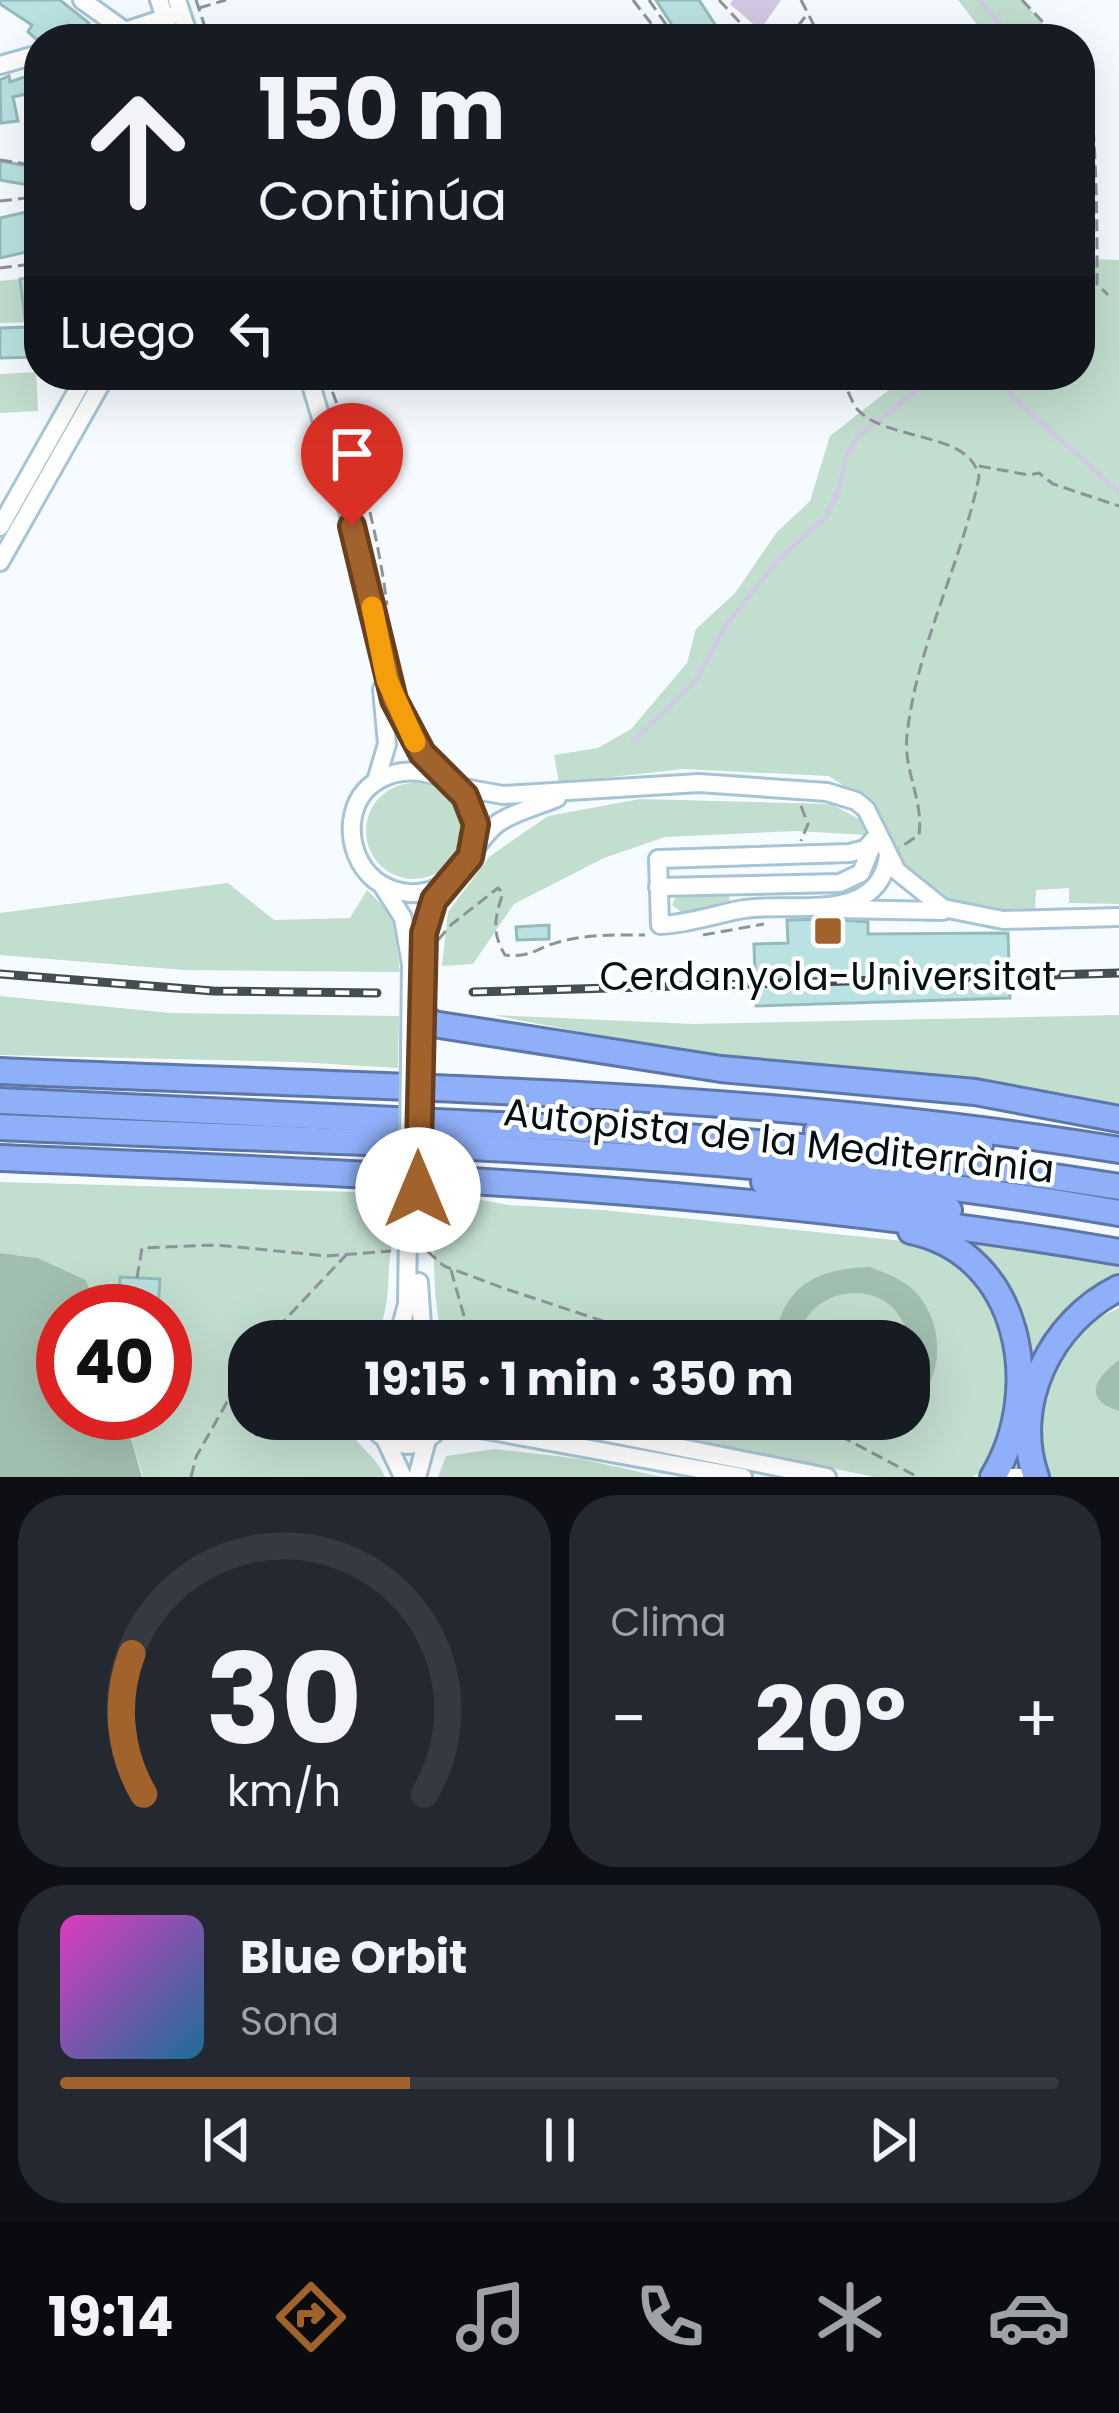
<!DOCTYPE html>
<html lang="es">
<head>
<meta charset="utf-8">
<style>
  body { margin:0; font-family:Poppins,sans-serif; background:#242831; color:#f1f3f6; height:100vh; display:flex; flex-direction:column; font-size:45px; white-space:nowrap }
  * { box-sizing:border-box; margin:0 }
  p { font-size:39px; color:#9ea1a6 }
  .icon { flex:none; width:66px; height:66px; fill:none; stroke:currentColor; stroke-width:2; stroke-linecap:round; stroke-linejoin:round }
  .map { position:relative; height:1477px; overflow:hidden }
  .panel { display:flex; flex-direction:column; gap:18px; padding:18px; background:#0d0f14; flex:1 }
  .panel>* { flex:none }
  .banner { position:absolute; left:24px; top:24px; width:1071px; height:366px; border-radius:48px; box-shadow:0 12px 48px #0002; background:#171b24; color:#f1f3f6; overflow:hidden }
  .speed { position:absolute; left:36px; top:1284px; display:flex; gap:24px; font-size:60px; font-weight:700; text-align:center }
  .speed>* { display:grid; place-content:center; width:156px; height:156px; border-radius:50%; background:#171b24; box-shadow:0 12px 48px #0002; line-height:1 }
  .speed .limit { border:18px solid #d22; background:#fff; color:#111 }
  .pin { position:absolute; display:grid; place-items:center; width:102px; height:102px; color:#fff; margin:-123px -51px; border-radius:50% 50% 50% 0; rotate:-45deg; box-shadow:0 0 12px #0007 }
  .pin .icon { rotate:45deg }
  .me { position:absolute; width:132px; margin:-66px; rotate:0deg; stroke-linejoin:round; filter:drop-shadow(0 0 9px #0008) }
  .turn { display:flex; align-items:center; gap:42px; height:252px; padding:0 36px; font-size:54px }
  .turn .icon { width:156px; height:156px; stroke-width:2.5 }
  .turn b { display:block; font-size:84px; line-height:102px }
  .then { display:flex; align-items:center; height:114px; padding:0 36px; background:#0003; gap:24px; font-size:45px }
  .big { font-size:90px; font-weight:700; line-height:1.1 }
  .panel .card { flex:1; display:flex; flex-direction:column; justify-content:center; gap:18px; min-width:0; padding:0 42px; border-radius:48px; background:#242831 }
  .panel .dial { align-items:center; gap:0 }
  .dial svg { height:312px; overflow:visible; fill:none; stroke:#363941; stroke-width:7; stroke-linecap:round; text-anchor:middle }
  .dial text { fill:#f1f3f6; stroke:none }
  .song { display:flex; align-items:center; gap:36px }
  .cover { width:144px; height:144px; border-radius:18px; background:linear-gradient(135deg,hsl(310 70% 55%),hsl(200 70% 35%)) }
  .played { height:12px; border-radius:6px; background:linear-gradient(90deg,#a2622c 35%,#363941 35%) }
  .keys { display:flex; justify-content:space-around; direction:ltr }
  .heat { display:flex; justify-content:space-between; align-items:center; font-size:66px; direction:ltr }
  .panel .tiles { flex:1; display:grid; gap:18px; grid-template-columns:1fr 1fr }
  .card:last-child { grid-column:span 2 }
  .trip { position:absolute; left:228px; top:1320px; width:702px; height:120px; border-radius:48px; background:#171b24; box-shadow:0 12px 48px #0002; font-weight:700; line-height:120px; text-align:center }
  .menu { display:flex; height:192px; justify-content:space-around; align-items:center; background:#090b0e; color:#9ea1a6 }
  .menu .icon { width:84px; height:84px }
  .menu .selected { color:#a2622c }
  .menu b { font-size:54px; color:#f1f3f6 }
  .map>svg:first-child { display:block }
  .green { fill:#c2dece }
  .forest { fill:#a1bfaf }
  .water { fill:#d2c9e5 }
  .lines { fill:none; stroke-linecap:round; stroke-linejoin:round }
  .stream { stroke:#d2c9e5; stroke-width:4.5 }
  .building { fill:#bae2e2; stroke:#94bbbb; stroke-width:3 }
  .minor-casing { stroke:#a5c5d6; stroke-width:22 }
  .highway-casing { stroke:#5e77a9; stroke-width:30 }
  .path { stroke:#8c9499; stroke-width:3; stroke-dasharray:12 6; stroke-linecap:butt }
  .minor { stroke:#fff; stroke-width:16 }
  .highway { stroke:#8faff8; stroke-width:24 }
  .rail-casing { stroke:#434d52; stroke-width:9 }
  .rail { stroke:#fff; stroke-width:4.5; stroke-dasharray:14; stroke-linecap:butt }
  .minor-bridge-casing { stroke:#a5c5d6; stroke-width:22; stroke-linecap:butt }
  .path-bridge { stroke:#8c9499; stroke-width:3; stroke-dasharray:12 6; stroke-linecap:butt }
  .minor-bridge { stroke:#fff; stroke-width:16 }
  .route-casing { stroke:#69401d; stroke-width:30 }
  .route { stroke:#a2622c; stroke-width:21 }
  .slow { stroke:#f59e0b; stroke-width:21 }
  .poi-dot { fill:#a2622c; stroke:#fff; stroke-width:4.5 }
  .labels { text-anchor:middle; stroke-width:9; stroke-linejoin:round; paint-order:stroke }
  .poi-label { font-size:39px; fill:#040f15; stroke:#fff }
  .street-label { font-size:39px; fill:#040f15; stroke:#fff }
</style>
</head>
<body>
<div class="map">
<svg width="1119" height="1477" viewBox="0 0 1119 1477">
  <rect width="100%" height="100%" fill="#f5fbff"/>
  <g class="green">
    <path d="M958 0H1022L1056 39H988Z"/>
    <path d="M1080 66 1084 71 1096 170 1091 259 1119 260V904L1069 903V888L1036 890 1035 912 978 911 951 904 903 868 883 823 867 801 829 776 683 769 559 783 554 755 598 748 631 729 687 663 696 629 735 593 777 532 810 501 830 436 908 375H1080Z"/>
    <path d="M20 279 24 311 39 310V322L0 323V281Z"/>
    <path d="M36 372 38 411 0 413V374Z"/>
    <circle cx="414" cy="831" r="48"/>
    <path d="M640 799 831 804 859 819 866 835 796 831 665 837 604 858 514 904 473 964 442 966 448 912 490 856 548 816Z"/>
    <path d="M228 883 274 920 350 918 367 890 392 915 400 972 184 970 0 955V913Z"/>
    <path d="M729 894 730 906 685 915 672 905 677 895Z"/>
    <path d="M0 996 170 1013 399 1016 398 1068 296 1062 0 1055Z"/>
    <path d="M493 1015 693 1024 1119 1015V1106L999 1082 679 1051Z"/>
    <path d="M0 1182 389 1193V1199L394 1200C395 1220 392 1237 390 1257 387 1287 390 1314 373 1341H249V1419H343C354 1445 376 1455 385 1477H143L124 1413H165V1311H98L86 1280 38 1258 0 1253Z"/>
    <path d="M438 1192 508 1205 603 1210 904 1241C965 1258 1011 1311 1011 1377 1011 1392 1006 1408 1003 1423 999 1446 994 1464 973 1477H875L591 1419H909V1341H443C431 1292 433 1242 438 1192Z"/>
    <path d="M968 1243 1119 1267V1281L1048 1340 1025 1468 1009 1465C1020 1375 1048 1310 968 1243Z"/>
    <path d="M1119 1308V1477H1050L1037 1451 1044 1394 1062 1356 1092 1321Z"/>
    <path d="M378 1419H435C418 1441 394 1441 378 1419Z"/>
    <path d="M494 1449 581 1459 662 1477H438L446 1456Z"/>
  </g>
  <g class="forest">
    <path d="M0 1253 38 1258 86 1280 98 1311H63V1413H124L142 1477H0Z"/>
    <path d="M870 1267C888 1274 907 1281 919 1296 946 1329 943 1384 909 1409 909 1382 915 1348 904 1324 881 1274 805 1288 798 1341H775C782 1285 819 1268 870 1267Z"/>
    <path d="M1119 1360V1411C1081 1399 1096 1377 1119 1360Z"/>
    <path d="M816 1419H896C870 1432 842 1435 816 1419Z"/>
  </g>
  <path class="water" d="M733 0H781L760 30 730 4Z"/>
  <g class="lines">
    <g class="stream">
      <path d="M979 0 1014 39"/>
      <path d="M1000 375 1014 398 1119 492"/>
      <path d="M633 741 694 683 728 622 778 560 825 518 838 492 846 456 859 436 936 375"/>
    </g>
  </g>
  <g class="building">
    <path d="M0 0H60L89 23 81 33 69 25 64 34 58 30 45 39H36L28 32 32 25 0 4Z"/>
    <path d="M656 0H699L722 35 716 39H681Z"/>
    <path d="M39 72V91L13 97 18 121 1 123 0 80 9 76 10 82Z"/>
    <path d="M0 161 39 168V187L0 180Z"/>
    <path d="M39 209V249L0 258V218Z"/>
    <path d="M39 277V357L0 358V328L26 327 20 279Z"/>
    <path d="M829 919 868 922V934L1008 933 1010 998 756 1006 754 944 788 943 787 920Z"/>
    <path d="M549 925V939L517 940 516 927Z"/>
    <path d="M120 1277 160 1279 158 1311H118Z"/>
  </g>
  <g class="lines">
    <g class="minor-casing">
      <g id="minor">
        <path d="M82 0 125 31 180 13"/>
        <path d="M159 0 172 39"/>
        <path d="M177 0 190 39"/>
        <path d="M94 39 125 31 146 39"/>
        <path d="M0 65 39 54"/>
        <path d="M308 375C326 434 344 494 359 554 379 631 383 719 444 777"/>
        <path d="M0 527 86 375"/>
        <path d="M0 562 106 375"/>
        <path d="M376 781 387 744 382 689"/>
        <path d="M458 787 503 795 699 783 827 792 856 801 866 809 897 871 943 908 1003 920 1119 917"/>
        <path d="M874 839 865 849 850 853 658 859 660 925C689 924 715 914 744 909 791 901 880 926 888 855"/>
        <path d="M470 857C508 766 362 738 352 822 350 844 358 866 375 880 384 887 397 892 409 893 459 896 466 848 498 823 516 811 538 806 557 798"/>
        <path d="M382 885 403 918 411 965"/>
        <path d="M658 887 840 883 861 873 874 841"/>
        <path d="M837 909 943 911"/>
        <path d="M420 967 426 920 443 885"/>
        <path d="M419 1282 423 1341"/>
        <path d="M397 1341 407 1304 408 1230"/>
        <path d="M367 1419C386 1453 427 1454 445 1419"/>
        <path d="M537 1419 827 1477"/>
        <path d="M440 1429 475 1428 743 1477"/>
        <path d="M386 1441 403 1477"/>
        <path d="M417 1477 427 1440"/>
        <path d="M1001 1477H1026"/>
      </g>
    </g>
    <g class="highway-casing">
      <g id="highway">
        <path d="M419 1013 433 1024 721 1069 975 1092 1119 1119"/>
        <path d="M0 1071C374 1088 749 1089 1119 1150"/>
        <path d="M0 1101 606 1130 931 1158 1119 1187"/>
        <path d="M0 1127C374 1144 749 1148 1119 1213"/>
        <path d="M817 1131 980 1145"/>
        <path d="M0 1158C375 1174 749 1188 1119 1252"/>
        <path d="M764 1182 949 1210"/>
        <path d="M911 1231C1022 1254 1045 1391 993 1477"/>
        <path d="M1036 1477C1010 1404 1051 1321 1119 1288"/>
      </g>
    </g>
    <g class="path">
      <path d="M196 0 209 39"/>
      <path d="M633 0 663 39"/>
      <path d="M649 0 676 39"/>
      <path d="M719 0 747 30 763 39"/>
      <path d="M801 0 821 39"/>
      <path d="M1022 0 1059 39"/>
      <path d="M199 8 226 0"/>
      <path d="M788 39 805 17"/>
      <path d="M1080 59C1098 83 1097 245 1097 284L1108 295"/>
      <path d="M0 160 39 166"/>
      <path d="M0 201 35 197"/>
      <path d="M0 268 39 263"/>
      <path d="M326 375C355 449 377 525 387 605"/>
      <path d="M841 375C846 385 851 402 858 410 888 442 971 431 979 477 961 565 917 645 907 735 903 770 924 801 919 835L899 848"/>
      <path d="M979 466 1029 475 1039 473 1053 484 1119 506"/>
      <path d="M801 806 808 824 801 841"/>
      <path d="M703 935 764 924"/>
      <path d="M438 940 452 924 498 888 503 893C495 917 491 932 505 955 531 958 536 948 559 942 586 934 617 935 645 935"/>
      <path d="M427 1251 444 1266 506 1289 612 1324 654 1331 680 1341"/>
      <path d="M451 1270 471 1341"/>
      <path d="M137 1278 142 1248 217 1245 327 1256 391 1251"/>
      <path d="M265 1341 346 1255"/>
      <path d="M808 1419 918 1477"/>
      <path d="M191 1477 196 1457 249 1363"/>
    </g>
    <use href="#minor" class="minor"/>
    <use href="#highway" class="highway"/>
    <g class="rail-casing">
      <g id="rail">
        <path d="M0 974 213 991 377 993"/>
        <path d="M473 992 1119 973"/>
      </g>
    </g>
    <use href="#rail" class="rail"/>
    <g class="minor-bridge-casing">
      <path id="minor-bridge" d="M408 1230 411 965"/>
    </g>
    <g class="path-bridge">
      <path d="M429 1006 430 976"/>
      <path d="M426 1209 427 1034"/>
    </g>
    <use href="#minor-bridge" class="minor-bridge"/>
  </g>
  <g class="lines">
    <g class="route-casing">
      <path id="route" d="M352 526 394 700 422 753 465 796 476 824 470 857 434 900 424 933 418 1190"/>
    </g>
    <use href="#route" class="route"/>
    <path class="slow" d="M372 607 387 680 415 742"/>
  </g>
  <rect class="poi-dot" x="813" y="916" width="30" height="30" rx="6"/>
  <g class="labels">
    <g class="poi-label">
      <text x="828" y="990">Cerdanyola-Universitat</text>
    </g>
    <g class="street-label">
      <text transform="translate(779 1140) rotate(6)" y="14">Autopista de la Mediterrània</text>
    </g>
  </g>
</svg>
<div class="speed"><div class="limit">40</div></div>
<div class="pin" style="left:352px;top:526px;background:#d93025"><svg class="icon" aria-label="arrive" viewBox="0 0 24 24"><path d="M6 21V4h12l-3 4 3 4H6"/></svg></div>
<svg class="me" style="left:418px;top:1190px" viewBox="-20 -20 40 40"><circle r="19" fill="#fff"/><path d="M0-13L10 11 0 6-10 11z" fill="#a2622c"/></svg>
<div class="trip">19:15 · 1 min · 350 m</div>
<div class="banner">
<div class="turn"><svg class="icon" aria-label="ahead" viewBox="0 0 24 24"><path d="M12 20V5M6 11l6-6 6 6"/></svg><div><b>150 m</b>Continúa</div></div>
<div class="then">Luego<svg class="icon" aria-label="left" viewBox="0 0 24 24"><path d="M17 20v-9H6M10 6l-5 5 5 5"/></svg></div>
</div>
</div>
<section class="panel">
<div class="tiles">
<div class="card dial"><svg viewBox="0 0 100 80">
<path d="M14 69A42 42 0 1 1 86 69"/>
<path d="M14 69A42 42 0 0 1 11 33" stroke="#a2622c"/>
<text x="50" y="56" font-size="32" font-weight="700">30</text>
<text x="50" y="72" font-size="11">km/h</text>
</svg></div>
<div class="card"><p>Clima</p>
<div class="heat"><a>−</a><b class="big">20°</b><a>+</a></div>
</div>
<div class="card">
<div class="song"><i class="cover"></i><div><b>Blue Orbit</b><p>Sona</p></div></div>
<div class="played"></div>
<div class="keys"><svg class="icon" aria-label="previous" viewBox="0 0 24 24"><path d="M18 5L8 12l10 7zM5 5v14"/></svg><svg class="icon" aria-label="pause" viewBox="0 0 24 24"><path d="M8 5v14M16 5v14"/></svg><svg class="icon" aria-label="next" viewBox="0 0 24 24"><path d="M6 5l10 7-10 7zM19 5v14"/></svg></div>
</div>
</div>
</section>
<nav class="menu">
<b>19:14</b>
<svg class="icon selected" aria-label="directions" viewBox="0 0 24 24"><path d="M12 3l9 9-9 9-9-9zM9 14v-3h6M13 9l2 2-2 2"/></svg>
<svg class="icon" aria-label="music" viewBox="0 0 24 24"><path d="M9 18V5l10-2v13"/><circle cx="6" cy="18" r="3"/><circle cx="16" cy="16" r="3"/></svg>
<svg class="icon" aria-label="phone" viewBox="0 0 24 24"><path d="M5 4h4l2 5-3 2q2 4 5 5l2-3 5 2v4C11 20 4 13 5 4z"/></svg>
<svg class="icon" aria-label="climate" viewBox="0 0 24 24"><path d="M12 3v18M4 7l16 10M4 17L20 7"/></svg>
<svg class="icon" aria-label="car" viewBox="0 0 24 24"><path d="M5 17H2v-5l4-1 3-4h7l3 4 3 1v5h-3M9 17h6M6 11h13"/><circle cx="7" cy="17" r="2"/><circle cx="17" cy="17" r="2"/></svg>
</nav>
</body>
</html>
